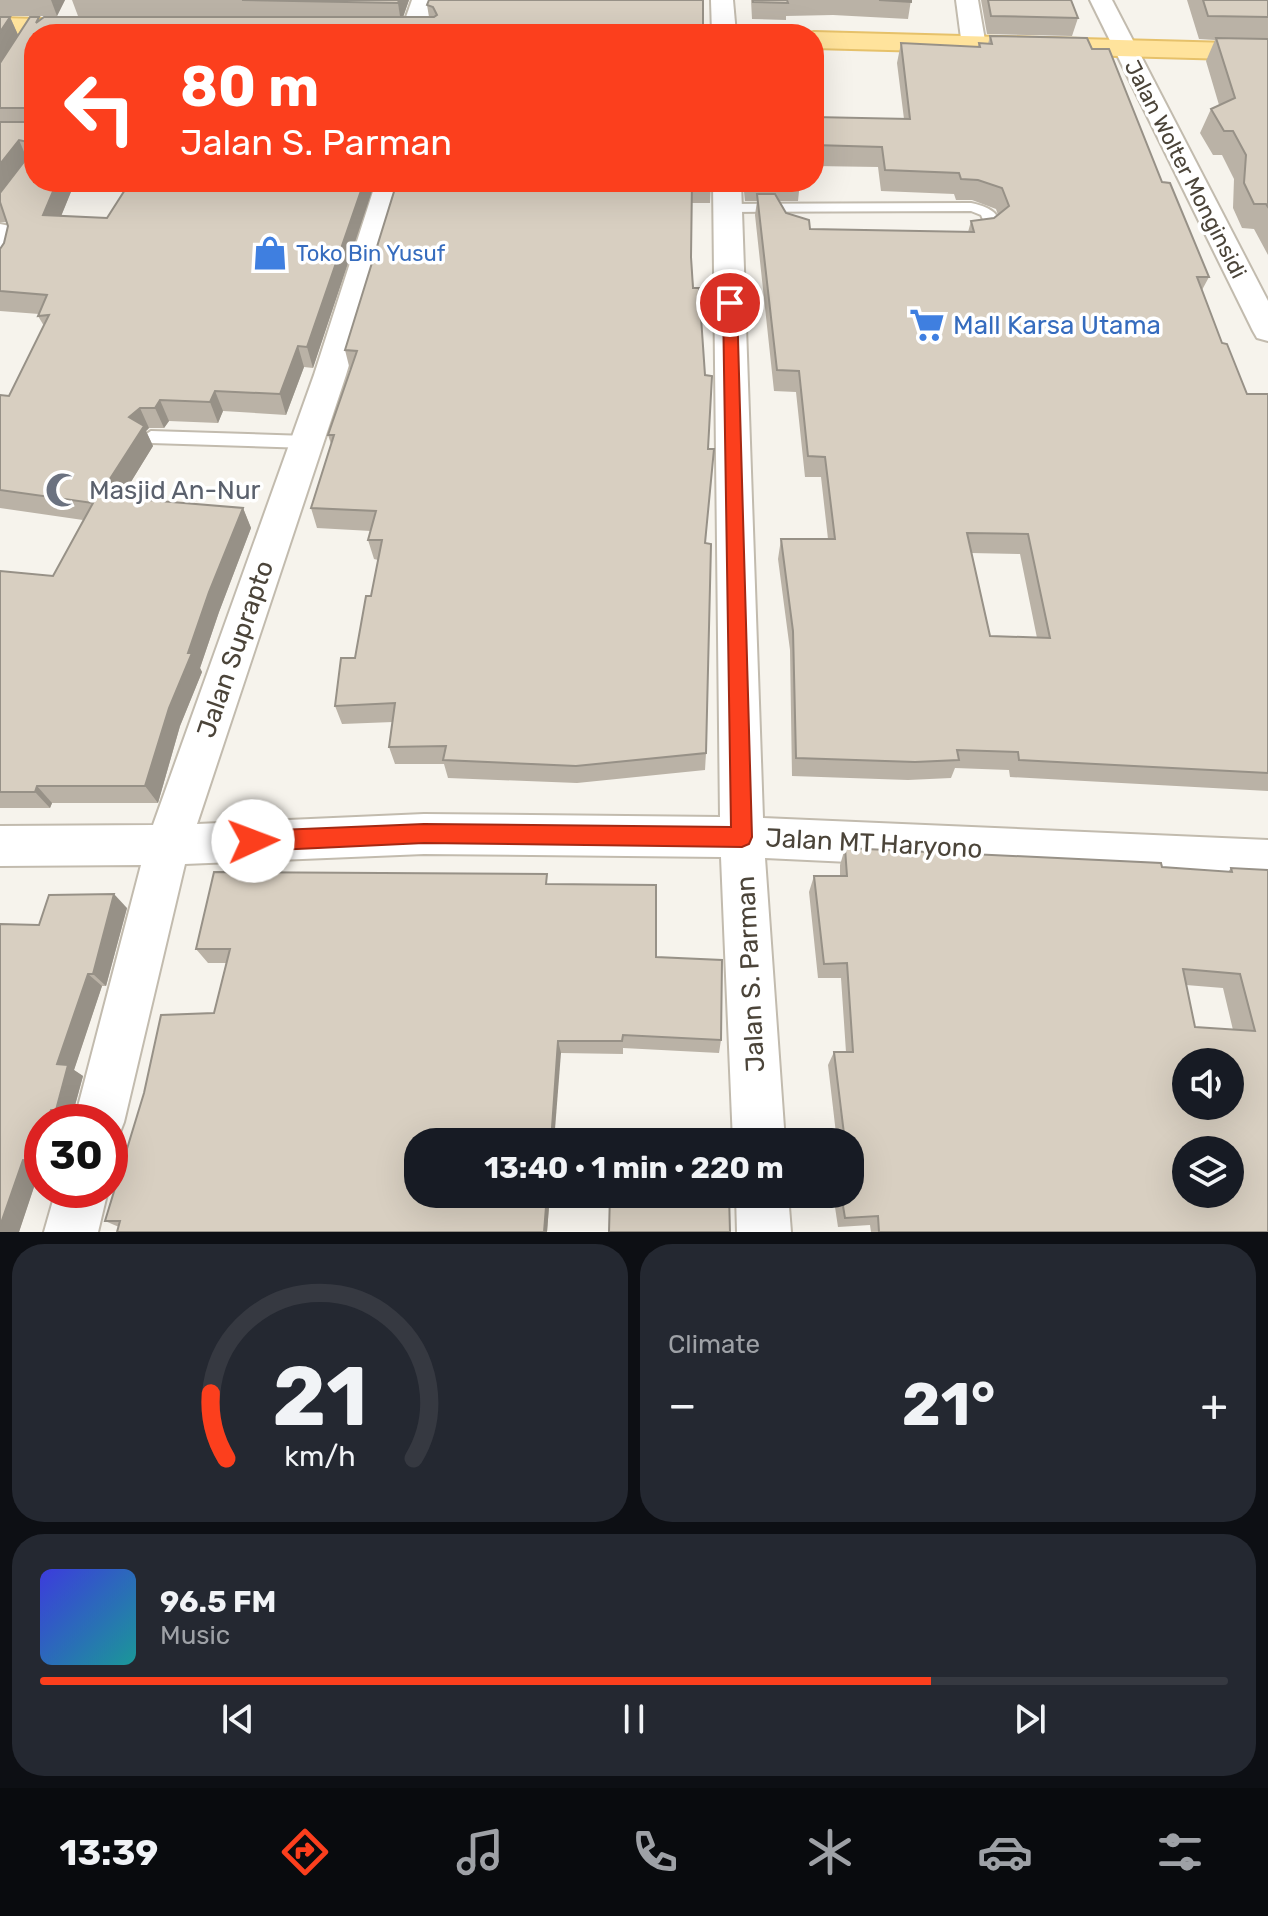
<!DOCTYPE html>
<html lang="en">
<head>
<meta charset="utf-8">
<style>
  body { margin:0; font-family:Rubik,sans-serif; background:#242831; color:#f1f3f6; height:100vh; display:flex; flex-direction:column; font-size:30px; white-space:nowrap }
  * { box-sizing:border-box; margin:0 }
  p { font-size:26px; color:#9ea1a6 }
  .icon { flex:none; width:44px; height:44px; fill:none; stroke:currentColor; stroke-width:2; stroke-linecap:round; stroke-linejoin:round }
  .map { position:relative; height:1232px; overflow:hidden }
  .side { display:flex; flex-direction:column; gap:12px; padding:12px; background:#0d0f14; flex:1 }
  .side>* { flex:none }
  .top-card { position:absolute; left:24px; top:24px; width:800px; height:168px; border-radius:32px; box-shadow:0 8px 32px #0002; background:#fc3f1d; color:#fff; overflow:hidden }
  .buttons { position:absolute; left:1172px; top:1048px; display:grid; gap:16px }
  .buttons a { display:grid; place-items:center; width:72px; height:72px; border-radius:50%; background:#171b24; box-shadow:0 8px 32px #0002; font-size:40px }
  .speed { position:absolute; left:24px; top:1104px; display:flex; gap:16px; font-size:40px; font-weight:700; text-align:center }
  .speed>* { display:grid; place-content:center; width:104px; height:104px; border-radius:50%; background:#171b24; box-shadow:0 8px 32px #0002; line-height:1 }
  .speed .limit { border:12px solid #d22; background:#fff; color:#111 }
  .pin { position:absolute; display:grid; place-items:center; width:68px; height:68px; color:#fff; margin:-34px; border:4px solid #fff; border-radius:50%; box-shadow:0 2px 8px #0007 }
  .me { position:absolute; width:88px; margin:-44px; rotate:88deg; stroke-linejoin:round; filter:drop-shadow(0 0 6px #0008) }
  .turn { display:flex; align-items:center; gap:28px; height:168px; padding:0 24px; font-size:36px }
  .turn .icon { width:104px; height:104px; stroke-width:2.5 }
  .turn b { display:block; font-size:56px; line-height:68px }
  .big { font-size:60px; font-weight:700; line-height:1.1 }
  .side .card { flex:1; display:flex; flex-direction:column; justify-content:center; gap:12px; min-width:0; padding:0 28px; border-radius:32px; background:#242831 }
  .side .dial { align-items:center; gap:0 }
  .dial svg { height:208px; overflow:visible; fill:none; stroke:#363941; stroke-width:7; stroke-linecap:round; text-anchor:middle }
  .dial text { fill:#f1f3f6; stroke:none }
  .song { display:flex; align-items:center; gap:24px }
  .cover { width:96px; height:96px; border-radius:12px; background:linear-gradient(135deg,hsl(240 70% 55%),hsl(180 70% 35%)) }
  .played { height:8px; border-radius:4px; background:linear-gradient(90deg,#fc3f1d 75%,#363941 75%) }
  .keys { display:flex; justify-content:space-around; direction:ltr }
  .heat { display:flex; justify-content:space-between; align-items:center; font-size:44px; direction:ltr }
  .side .tiles { flex:1; display:grid; gap:12px; grid-template-columns:1fr 1fr }
  .card:last-child { grid-column:span 2 }
  .trip { position:absolute; left:404px; top:1128px; width:460px; height:80px; border-radius:32px; background:#171b24; box-shadow:0 8px 32px #0002; font-weight:700; line-height:80px; text-align:center }
  .tabs { display:flex; height:128px; justify-content:space-around; align-items:center; background:#090b0e; color:#9ea1a6 }
  .tabs .icon { width:56px; height:56px }
  .tabs .on { color:#fc3f1d }
  .tabs b { font-size:36px; color:#f1f3f6 }
  .map>svg:first-child { display:block }
  .lines { fill:none; stroke-linecap:round; stroke-linejoin:round }
  .service-casing { stroke:#c2bbae; stroke-width:4 }
  .minor-casing { stroke:#c2bbae; stroke-width:4 }
  .primary-casing { stroke:#e6c16a; stroke-width:4 }
  .service { fill:#fff; fill-rule:evenodd }
  .minor { fill:#fff; fill-rule:evenodd }
  .primary { fill:#ffe39c; fill-rule:evenodd }
  .wall { fill:#bab2a6; fill-rule:evenodd }
  .shaded-wall { fill:#979187 }
  .building { fill:#d8cfc1; stroke:#979187; stroke-width:2; fill-rule:evenodd }
  .route { fill:#fc3f1d; stroke:#a42913; stroke-width:2 }
  .labels { text-anchor:middle; stroke-width:7; stroke-linejoin:round; paint-order:stroke }
  .far-street-label { font-size:22px; fill:#4b4439; stroke:#fff }
  .far-shop-label { font-size:22px; fill:#366cbe; stroke:#fff; text-anchor:start }
  .shop-label { font-size:26px; fill:#366cbe; stroke:#fff; text-anchor:start }
  .worship-label { font-size:26px; fill:#5b616d; stroke:#fff; text-anchor:start }
  .street-label { font-size:26px; fill:#4b4439; stroke:#fff }
</style>
</head>
<body>
<div class="map">
<svg width="1268" height="1232" viewBox="0 0 1268 1232">
  <rect width="100%" height="100%" fill="#f6f3ec"/>
  <g class="lines">
    <g class="service-casing">
      <g id="service">
        <path d="M971 203C985 206 1003 212 998 229L982 237H972V231L985 224 981 215 971 211 728 212 721 208 728 204Z"/>
        <path d="M151 431 307 436 316 442 307 448 151 443 142 437Z"/>
      </g>
    </g>
    <g class="minor-casing">
      <g id="minor">
        <path d="M412 0H434L424 34H400Z"/>
        <path d="M711 0H733L736 34H712Z"/>
        <path d="M956 0H978L986 46 982 51H966L962 46Z"/>
        <path d="M1090 0H1112L1268 301V341L1257 338 1253 331Z"/>
        <path d="M376 182H404L346 375 197 824 424 814 720 817 713 182H741L763 818 1268 840V882L765 858 785 1142H733L721 857 424 854 185 864 124 1122 117 1140 110 1143V1122H74L141 865 0 866V826L153 825 314 375Z"/>
        <path d="M0 224 10 226C17 236 17 257 10 267L0 270Z"/>
        <path d="M56 1190H108L98 1232H44Z"/>
        <path d="M736 1194H788L791 1232H737Z"/>
      </g>
    </g>
    <g class="primary-casing">
      <g id="primary">
        <path d="M0 18 85 20 94 22 98 28 93 34H0Z"/>
        <path d="M814 32 1268 44V60L814 48V34H805Z"/>
      </g>
    </g>
    <use href="#service" class="service"/>
    <use href="#minor" class="minor"/>
    <use href="#primary" class="primary"/>
  </g>
  <g class="wall">
    <path d="M0 0H65L57 16H0Z"/>
    <path d="M72 0H409L403 17H429L427 5 703 34H34V182H75L61 216 107 218 375 182 313 368 304 367 286 415 223 411 218 423 169 421 164 428H149L146 431 153 446 121 498 243 508 251 528 219 612 200 668 202 672 180 726 158 803H52L50 808H0V571L53 576 83 520 0 508V395L9 396 44 326 38 316 39 314 0 311V249L4 243 8 226 7 222H0V17H10L18 35 40 20 115 17 78 16Z"/>
    <path d="M751 0H911L908 19 833 15 786 16V20L752 19Z"/>
    <path d="M981 0H1071L1078 18 1072 36 987 34Z"/>
    <path d="M1187 0H1268V255L1254 229 1242 228 1233 208 1234 179 1222 155H1213L1200 133 1211 109 1219 105 1206 61 1215 40 1199 39Z"/>
    <path d="M990 36 1092 49 1162 182 1209 277 1202 290 1222 343 1247 394H1268V791L1010 777 1009 770 955 768 951 778 908 780 792 776 790 650 778 559 781 539H828L821 477H805L796 392 774 391 755 215 757 201H745L743 182H800L798 201H779L786 213 810 229 968 232 971 221 994 218 998 215 996 209 972 200H956L954 194 881 191 878 167 814 166V117L904 119 897 63 901 43 978 47 979 43 988 44ZM971 553 1020 554 1037 638 990 636Z"/>
    <path d="M397 182H711L710 203H692L691 257 708 449 706 543V753L705 770 577 783 448 778 444 764H395L389 747 393 722 342 724 335 706 355 658 371 596 378 560 374 559 368 540 371 531 317 528 311 508 331 444 328 435 350 370 345 350Z"/>
    <path d="M845 848 1228 872 1231 868 1268 870V1232H871L870 1225 838 1227 833 1194H850V1142H837L828 1065 834 1052H846L841 978H818L809 892 814 876H840V865ZM1186 985 1223 988 1233 1030 1195 1027Z"/>
    <path d="M548 884 656 957 721 1040 719 1053 623 1048V1054L561 1053 418 1194H550L547 1232 119 1227 105 1221 214 1013 226 963H208L196 949Z"/>
    <path d="M127 908 106 986H102L74 1070 83 1076 71 1120 42 1122V1169H40L19 1232H0L39 925Z"/>
  </g>
  <g class="shaded-wall">
    <path d="M51 0H65L57 16Z"/>
    <path d="M399 0H409L401 23 398 3Z"/>
    <path d="M10 17 19 37 0 66V32Z"/>
    <path d="M19 140 28 161 0 198V164Z"/>
    <path d="M57 182H75L53 236 43 215Z"/>
    <path d="M364 182H375L313 368 307 347Z"/>
    <path d="M298 346 304 367 286 415 280 394Z"/>
    <path d="M215 391 223 411 218 423 210 402Z"/>
    <path d="M160 400 169 421 164 428 155 408Z"/>
    <path d="M140 408 149 428 146 431 153 446 110 516 99 496 129 417Z"/>
    <path d="M243 508 251 528 219 612 200 668 202 672 180 726 158 803 145 786 169 708 209 592Z"/>
    <path d="M37 786 52 803 50 808 35 792Z"/>
    <path d="M114 894 127 908 106 986 93 974Z"/>
    <path d="M88 974 102 986 74 1070 83 1076 71 1120 56 1110 57 1064Z"/>
    <path d="M558 1041 561 1053 554 1142H551Z"/>
    <path d="M51 1110 67 1120 66 1122H47Z"/>
    <path d="M42 1136V1165L33 1161Z"/>
    <path d="M23 1160 40 1169 19 1232H0V1226Z"/>
    <path d="M547 1194H550L547 1232H544Z"/>
  </g>
  <g class="building">
    <path d="M242 0H399L398 3Z"/>
    <path d="M429 0H703V34H34V182H57L43 215 107 218 130 182H364L307 347 298 346 280 394 215 391 210 402 160 400 155 408H140L129 417 144 426 99 496 243 508 209 592 188 653H192L169 708 145 786H37L35 792H0V571L53 576 93 503 0 490V395L9 396 49 315 38 316 47 295 0 291V249L4 243 8 226 0 202V193L27 158 28 142 19 140 0 164V122H25L28 111 25 108H0V63L30 17H39L36 23 44 17H434L437 15 433 7 427 5Z"/>
    <path d="M753 0H787L788 3 753 2Z"/>
    <path d="M879 0H911V2Z"/>
    <path d="M988 0H1071L1078 18 991 16Z"/>
    <path d="M1203 0H1268V17L1208 16Z"/>
    <path d="M0 17H10L0 32Z"/>
    <path d="M990 36 1087 38 1092 49H1109L1162 182 1170 183 1209 277H1197L1222 343 1227 344 1247 394H1268V773L1019 760 1018 752 957 750 959 760 915 762 796 758 793 631 781 539H835L825 457 808 456 799 371 777 370 757 194H775L786 213 809 220 810 229 974 232 971 221 994 218 1009 206 1002 188 978 180 961 179 959 173 885 170 882 147 814 145V117L910 119 901 43 980 47 979 43 992 44ZM967 533 1028 534 1050 638 990 636Z"/>
    <path d="M1216 38 1268 39V207L1266 204H1254L1244 183 1246 155 1233 131H1224L1211 109 1235 98Z"/>
    <path d="M397 182H711H692L691 257 693 288H699L705 375 712 376 708 449H714L705 543 711 544 706 753 576 766 443 760 446 746 389 747 395 703 335 706 341 658H355L366 596H371L382 540H368L376 511 311 508 334 435H328L357 351 345 350Z"/>
    <path d="M845 848 1161 863 1162 867 1232 872 1231 868 1268 870V1232H879L878 1216 845 1218 841 1194H850V1142H845L834 1052H853L847 963 824 964 814 876H847ZM1183 969 1240 974 1255 1031 1195 1027ZM1186 1062H1230V1106H1186ZM1186 1150H1230V1194H1186Z"/>
    <path d="M214 872 547 874 546 884 656 885V957L722 960 721 1040 623 1035 622 1041H558L551 1142H418V1194H547L544 1232H117L120 1221H105L144 1093 161 1015 214 1013 230 949H196Z"/>
    <path d="M114 894 93 974H88L57 1064 68 1065 56 1110H51L47 1122H42V1136L33 1161 23 1160 0 1226V924L39 925 49 895Z"/>
    <path d="M610 1194H729L730 1232H609Z"/>
  </g>
  <path class="route" d="M730 298 737 303 752 837 749 844 742 847 424 843 253 851 246 848 243 841 246 834 253 831 424 824 731 827 723 303Z"/>
  <defs>
    <g id="shop-bare" transform="scale(2.76)"><path d="M-5-2.5h2.3a2.7 3.5 0 0 1 5.4 0H5L5.5 6h-11ZM-1.5-2.5h3a1.5 2.3 0 0 0-3 0Z" fill="#3f7fe0" stroke="#fff" stroke-width="2.5" paint-order="stroke"/></g>
    <g id="supermarket-bare" transform="scale(2.76)"><path d="M-6-5.5h2.5l.6 2H6L4.5 2H-2.5L-4.4-4H-6ZM-1.5 3.2a1.3 1.3 0 1 0 .1 0ZM3 3.2a1.3 1.3 0 1 0 .1 0Z" fill="#3f7fe0" stroke="#fff" stroke-width="2.5" paint-order="stroke"/></g>
    <g id="mosque-bare" transform="scale(2.76)"><path d="M3.5-4.9A6 6 0 1 0 3.5 4.9A5 5 0 1 1 3.5-4.9Z" fill="#6b7280" stroke="#fff" stroke-width="2.5" paint-order="stroke"/></g>
  </defs>
  <g fill-rule="evenodd">
    <use href="#shop-bare" x="270" y="253"/>
    <use href="#supermarket-bare" x="927" y="325"/>
    <use href="#mosque-bare" x="63" y="490"/>
  </g>
  <g class="labels">
    <g class="far-street-label">
      <text transform="translate(1186 169) rotate(63)" y="8">Jalan Wolter Monginsidi</text>
    </g>
    <g class="far-shop-label">
      <text x="296" y="261">Toko Bin Yusuf</text>
    </g>
    <g class="shop-label">
      <text x="953" y="334">Mall Karsa Utama</text>
    </g>
    <g class="worship-label">
      <text x="89" y="499">Masjid An-Nur</text>
    </g>
    <g class="street-label">
      <text transform="translate(235 649) rotate(-71)" y="9">Jalan Suprapto</text>
      <text transform="translate(874 843) rotate(3)" y="9">Jalan MT Haryono</text>
      <text transform="translate(750 974) rotate(-93)" y="9">Jalan S. Parman</text>
    </g>
  </g>
</svg>
<div class="buttons">
<a><svg class="icon" aria-label="sound" viewBox="0 0 24 24"><path d="M4 9h4l5-4v14l-5-4H4zM17 9q2 3 0 6"/></svg></a>
<a><svg class="icon" aria-label="layers" viewBox="0 0 24 24"><path d="M12 4l9 5-9 5-9-5zM3 14l9 5 9-5"/></svg></a>
</div>
<div class="speed"><div class="limit">30</div></div>
<div class="pin" style="left:730px;top:303px;background:#d93025"><svg class="icon" aria-label="arrive" viewBox="0 0 24 24"><path d="M6 21V4h12l-3 4 3 4H6"/></svg></div>
<svg class="me" style="left:253px;top:841px" viewBox="-20 -20 40 40"><circle r="19" fill="#fff"/><path d="M0-13L10 11 0 6-10 11z" fill="#fc3f1d"/></svg>
<div class="trip">13:40 · 1 min · 220 m</div>
<div class="top-card">
<div class="turn"><svg class="icon" aria-label="left" viewBox="0 0 24 24"><path d="M17 20v-9H6M10 6l-5 5 5 5"/></svg><div><b>80 m</b>Jalan S. Parman</div></div>
</div>
</div>
<section class="side">
<div class="tiles">
<div class="card dial"><svg viewBox="0 0 100 80">
<path d="M14 69A42 42 0 1 1 86 69"/>
<path d="M14 69A42 42 0 0 1 8 44" stroke="#fc3f1d"/>
<text x="50" y="56" font-size="32" font-weight="700">21</text>
<text x="50" y="72" font-size="11">km/h</text>
</svg></div>
<div class="card"><p>Climate</p>
<div class="heat"><a>−</a><b class="big">21°</b><a>+</a></div>
</div>
<div class="card">
<div class="song"><i class="cover"></i><div><b>96.5 FM</b><p>Music</p></div></div>
<div class="played"></div>
<div class="keys"><svg class="icon" aria-label="previous" viewBox="0 0 24 24"><path d="M18 5L8 12l10 7zM5 5v14"/></svg><svg class="icon" aria-label="pause" viewBox="0 0 24 24"><path d="M8 5v14M16 5v14"/></svg><svg class="icon" aria-label="next" viewBox="0 0 24 24"><path d="M6 5l10 7-10 7zM19 5v14"/></svg></div>
</div>
</div>
</section>
<nav class="tabs">
<b>13:39</b>
<svg class="icon on" aria-label="directions" viewBox="0 0 24 24"><path d="M12 3l9 9-9 9-9-9zM9 14v-3h6M13 9l2 2-2 2"/></svg>
<svg class="icon" aria-label="music" viewBox="0 0 24 24"><path d="M9 18V5l10-2v13"/><circle cx="6" cy="18" r="3"/><circle cx="16" cy="16" r="3"/></svg>
<svg class="icon" aria-label="phone" viewBox="0 0 24 24"><path d="M5 4h4l2 5-3 2q2 4 5 5l2-3 5 2v4C11 20 4 13 5 4z"/></svg>
<svg class="icon" aria-label="climate" viewBox="0 0 24 24"><path d="M12 3v18M4 7l16 10M4 17L20 7"/></svg>
<svg class="icon" aria-label="car" viewBox="0 0 24 24"><path d="M5 17H2v-5l4-1 3-4h7l3 4 3 1v5h-3M9 17h6M6 11h13"/><circle cx="7" cy="17" r="2"/><circle cx="17" cy="17" r="2"/></svg>
<svg class="icon" aria-label="filters" viewBox="0 0 24 24"><path d="M4 7h16M4 17h16"/><circle cx="9" cy="7" r="2"/><circle cx="15" cy="17" r="2"/></svg>
</nav>
</body>
</html>
